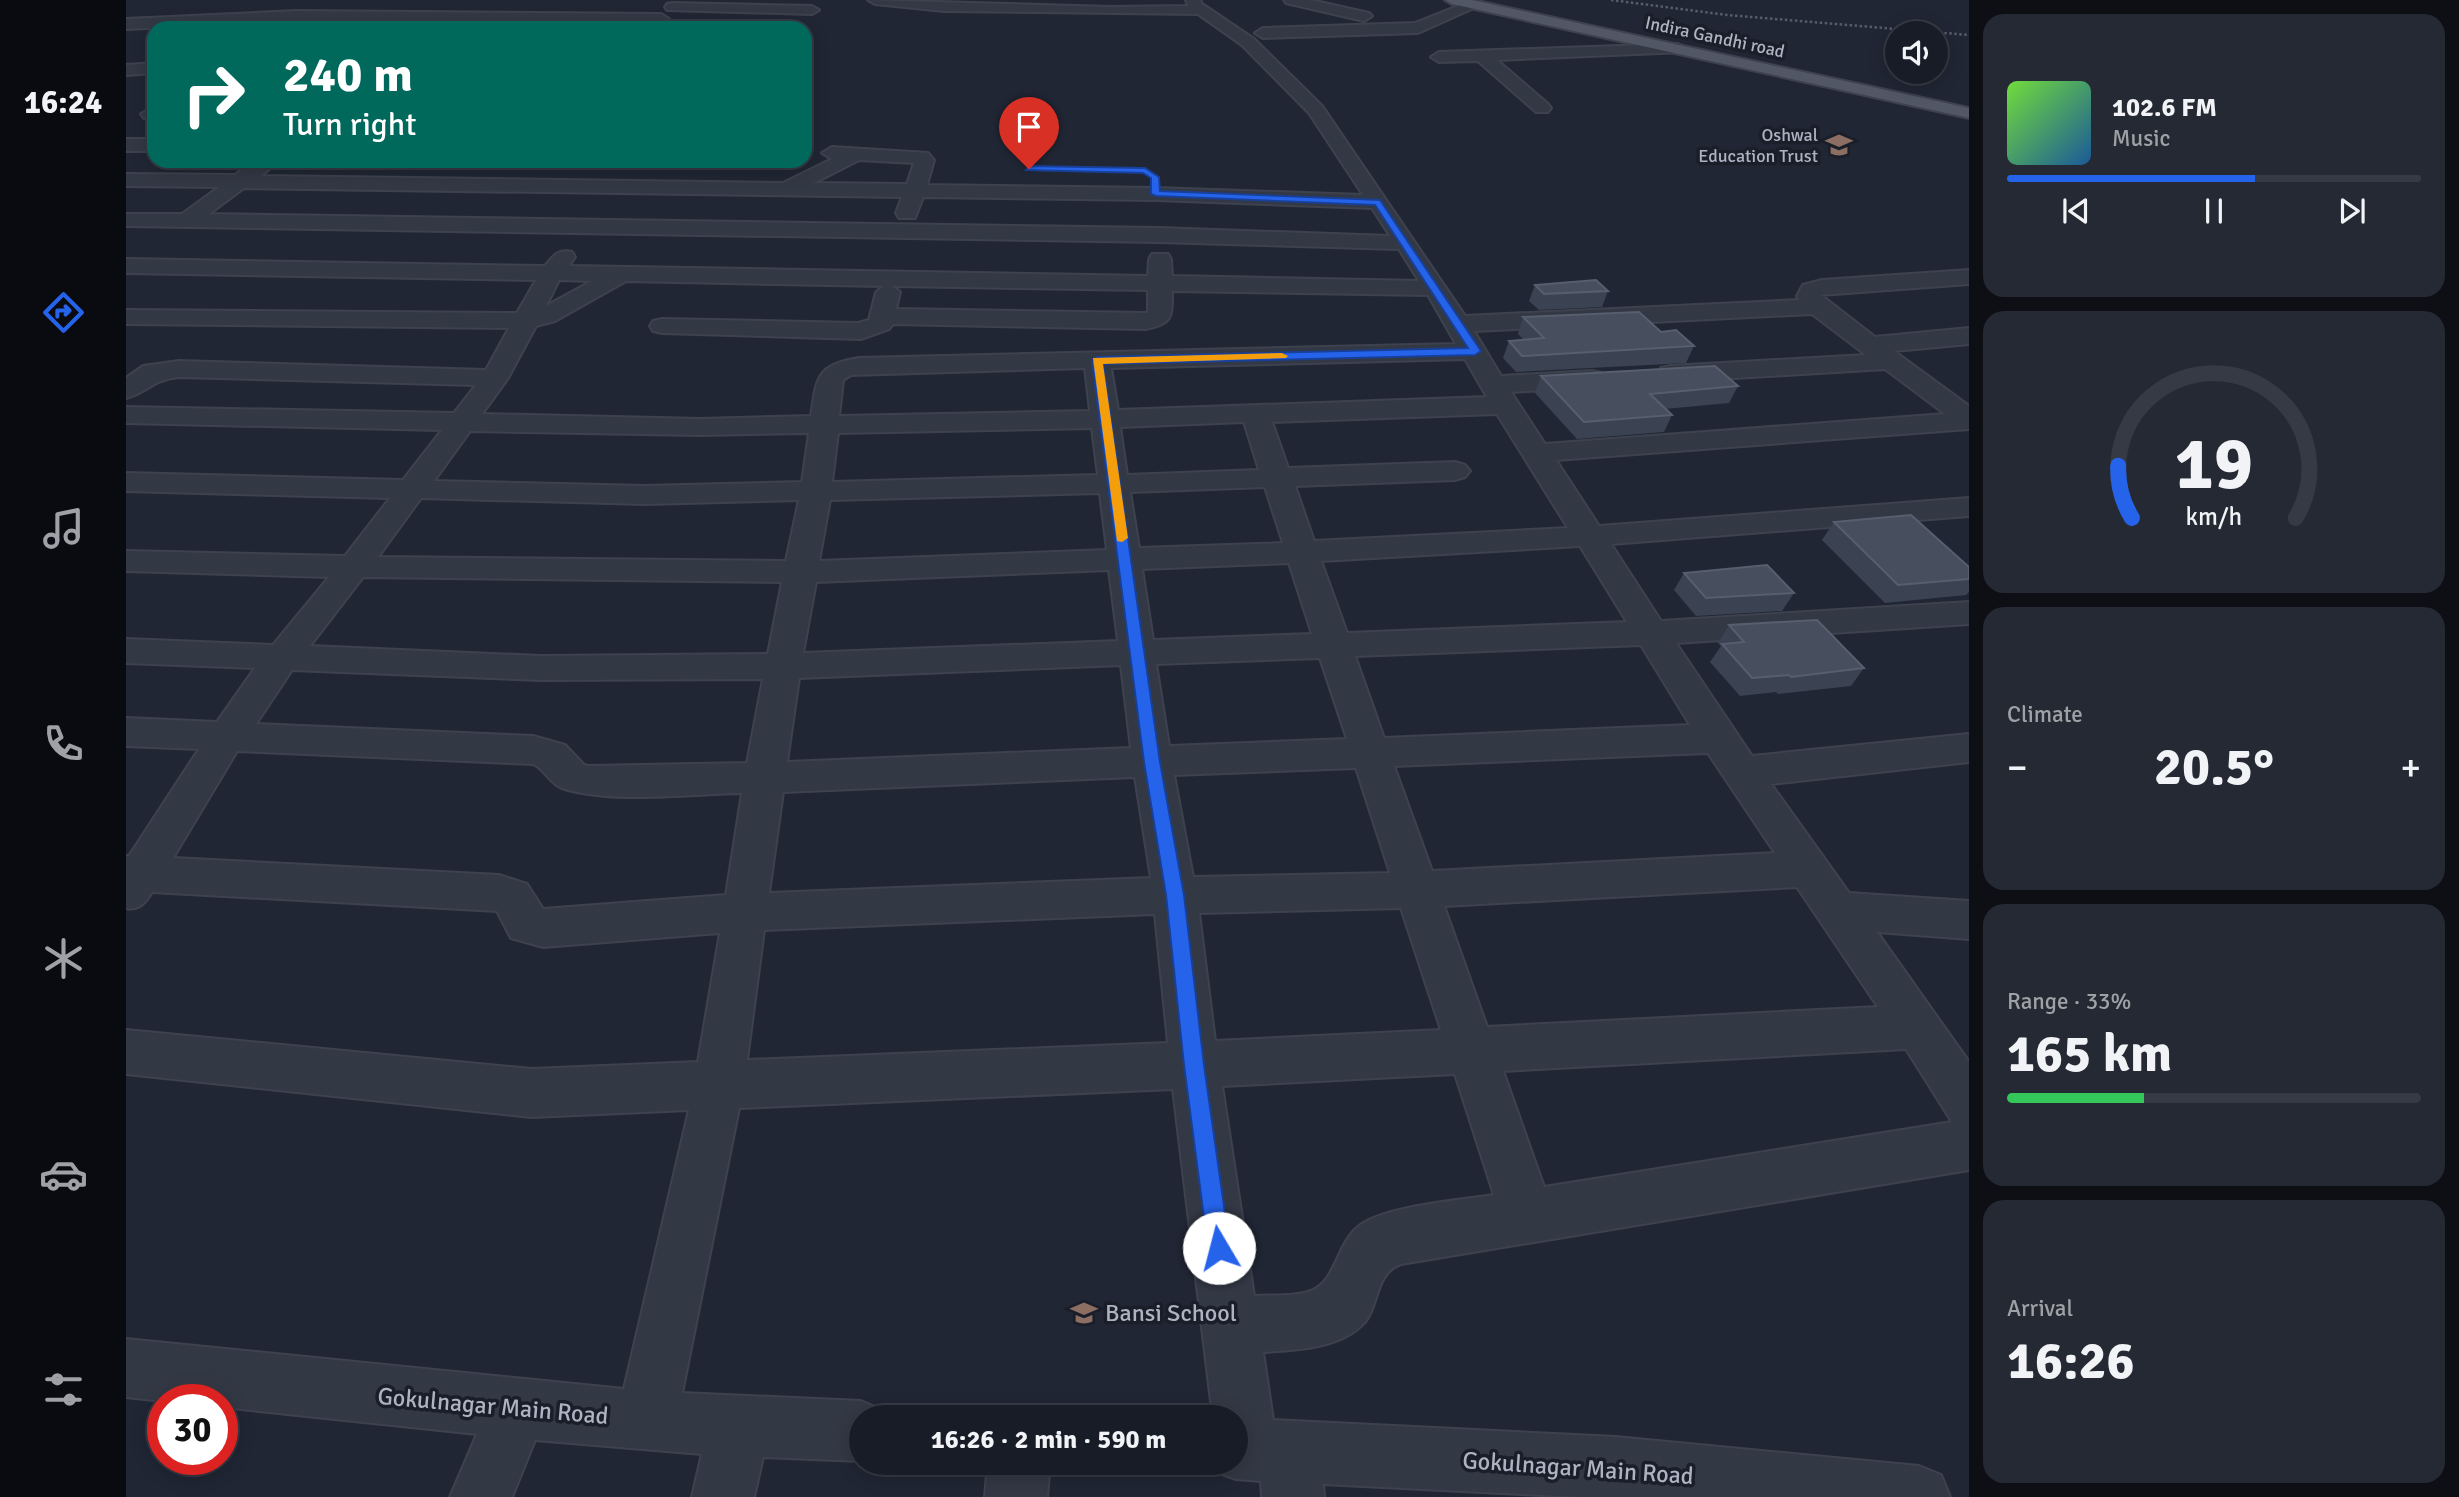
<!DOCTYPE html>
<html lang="en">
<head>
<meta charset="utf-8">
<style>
  body { margin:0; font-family:Signika,sans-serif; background:#252933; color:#f1f3f6; height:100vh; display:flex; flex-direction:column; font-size:26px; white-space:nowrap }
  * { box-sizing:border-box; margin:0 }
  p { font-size:23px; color:#9fa1a7 }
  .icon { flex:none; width:38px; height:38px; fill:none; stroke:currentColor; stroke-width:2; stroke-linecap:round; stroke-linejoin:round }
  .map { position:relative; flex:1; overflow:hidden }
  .side { display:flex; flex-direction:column; gap:14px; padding:14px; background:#0d0f15; width:490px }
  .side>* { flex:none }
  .hud { position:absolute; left:21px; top:21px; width:665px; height:147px; border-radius:21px; box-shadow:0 4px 18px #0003,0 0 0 2px #363a44; background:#00695c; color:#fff; overflow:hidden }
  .fabs { position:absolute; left:1759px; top:21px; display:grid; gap:14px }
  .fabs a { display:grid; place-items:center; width:63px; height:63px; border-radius:50%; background:#181c27; box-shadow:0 4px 18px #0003,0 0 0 2px #363a44; font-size:35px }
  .speed { position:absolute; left:21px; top:1384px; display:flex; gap:14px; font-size:35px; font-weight:700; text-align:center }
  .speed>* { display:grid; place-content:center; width:91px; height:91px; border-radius:50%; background:#181c27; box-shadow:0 4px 18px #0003,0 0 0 2px #363a44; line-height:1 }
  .speed .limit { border:10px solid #d22; background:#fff; color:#111 }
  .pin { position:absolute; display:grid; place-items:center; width:60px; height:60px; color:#fff; margin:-72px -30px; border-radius:50% 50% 50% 0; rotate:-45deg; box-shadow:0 0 7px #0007 }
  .pin .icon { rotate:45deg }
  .me { position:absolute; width:77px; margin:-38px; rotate:352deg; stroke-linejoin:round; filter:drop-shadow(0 0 5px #0008) }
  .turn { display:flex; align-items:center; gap:24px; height:147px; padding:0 21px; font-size:32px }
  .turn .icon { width:91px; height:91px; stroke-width:2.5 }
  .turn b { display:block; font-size:49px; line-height:60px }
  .big { font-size:52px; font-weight:700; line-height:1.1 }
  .side .tile { flex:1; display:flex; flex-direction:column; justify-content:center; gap:10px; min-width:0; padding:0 24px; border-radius:21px; background:#252933 }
  .side .dial { align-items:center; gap:0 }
  .dial svg { height:182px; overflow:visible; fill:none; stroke:#363a44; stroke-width:7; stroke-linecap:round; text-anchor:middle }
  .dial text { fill:#f1f3f6; stroke:none }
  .song { display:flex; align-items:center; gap:21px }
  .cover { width:84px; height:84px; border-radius:10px; background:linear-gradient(135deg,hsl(100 70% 55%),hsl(210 70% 35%)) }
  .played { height:7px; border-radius:4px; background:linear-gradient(90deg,#2563eb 60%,#363a44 60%) }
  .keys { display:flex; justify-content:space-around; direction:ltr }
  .heat { display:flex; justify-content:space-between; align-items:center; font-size:38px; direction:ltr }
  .charge { height:10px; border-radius:5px; background:linear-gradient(90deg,#34c759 33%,#363a44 0) }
  .trip { position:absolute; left:723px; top:1405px; width:399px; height:70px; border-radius:35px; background:#181c27; box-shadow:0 4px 18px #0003,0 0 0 2px #363a44; font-weight:700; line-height:70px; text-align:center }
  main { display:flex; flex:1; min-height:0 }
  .tab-bar { display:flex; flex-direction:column; width:126px; justify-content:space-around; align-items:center; background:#0a0b10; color:#9fa1a7 }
  .tab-bar .icon { width:49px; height:49px }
  .tab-bar .on { color:#2563eb }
  .tab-bar b { font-size:32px; color:#f1f3f6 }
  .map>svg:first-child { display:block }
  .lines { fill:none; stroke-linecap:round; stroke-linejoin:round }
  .minor-casing { stroke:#3d424e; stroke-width:4 }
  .major-casing { stroke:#3d424e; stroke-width:4 }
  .minor { fill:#333845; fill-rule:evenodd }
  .major { fill:#515765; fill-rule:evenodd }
  .rail { stroke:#555c6b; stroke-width:2.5; stroke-dasharray:2.5 2.5; stroke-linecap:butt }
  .wall { fill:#3b4252 }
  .building { fill:#474f5e; stroke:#575e6e; stroke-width:2 }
  .route { fill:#2563eb; stroke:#184099; stroke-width:2 }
  .slow { fill:#f59e0b }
  .labels { text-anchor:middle; stroke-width:7; stroke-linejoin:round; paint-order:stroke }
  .far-street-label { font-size:18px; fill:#adb3c2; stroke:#191e29 }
  .far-poi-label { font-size:18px; fill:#adb3c2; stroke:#191e29; text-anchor:end }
  .near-poi-label { font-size:24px; fill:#adb3c2; stroke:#191e29; text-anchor:start }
  .near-street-label { font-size:24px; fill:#adb3c2; stroke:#191e29 }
</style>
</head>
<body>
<main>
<nav class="tab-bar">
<b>16:24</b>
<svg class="icon on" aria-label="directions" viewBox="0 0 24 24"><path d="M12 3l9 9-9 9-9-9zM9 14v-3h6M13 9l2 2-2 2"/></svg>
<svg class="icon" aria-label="music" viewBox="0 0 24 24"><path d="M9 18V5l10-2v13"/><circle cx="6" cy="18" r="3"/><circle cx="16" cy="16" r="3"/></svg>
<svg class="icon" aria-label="phone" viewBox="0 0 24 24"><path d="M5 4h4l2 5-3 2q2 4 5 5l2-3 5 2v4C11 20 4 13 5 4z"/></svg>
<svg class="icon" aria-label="climate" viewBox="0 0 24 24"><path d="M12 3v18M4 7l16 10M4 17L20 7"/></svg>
<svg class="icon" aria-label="car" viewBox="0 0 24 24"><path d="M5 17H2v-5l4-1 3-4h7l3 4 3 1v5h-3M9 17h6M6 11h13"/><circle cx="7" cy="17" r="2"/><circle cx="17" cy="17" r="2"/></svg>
<svg class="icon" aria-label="filters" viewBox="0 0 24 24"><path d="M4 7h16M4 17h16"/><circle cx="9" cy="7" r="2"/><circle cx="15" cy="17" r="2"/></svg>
</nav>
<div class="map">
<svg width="1843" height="1497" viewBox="0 0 1843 1497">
  <rect width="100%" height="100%" fill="#202634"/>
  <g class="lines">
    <g class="minor-casing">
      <g id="minor">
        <path d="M742 0 985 7 1062 6 1060 0H1074L1076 4 1128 39 1196 106 1339 316 1673 300 1671 296 1677 285 1696 280 1843 270V284L1695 295 1749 337 1843 328V344L1768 351 1843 406V429L1430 460 1473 526 1843 498V516L1485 544 1535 621 1843 602V624L1550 643 1626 756 1843 734V762L1645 784 1723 893 1843 901V939L1751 932 1843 1062V1170L1275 1264C1249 1273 1253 1305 1239 1322 1215 1349 1169 1350 1137 1352L1147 1420 1490 1437 1793 1466 1815 1475 1824 1497H1455L1197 1484 1198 1497H1136L1135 1481 1110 1479 1088 1471 1085 1463H1110V1418H1087L1047 1089 613 1108 556 1393 735 1401 756 1410 760 1418H735V1461L637 1457 628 1497H566L576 1454 409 1440 386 1497H324L351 1434 96 1407V1400L37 1401 0 1397V1339L498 1389 563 1110 406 1117 0 1074V1030L406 1069 572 1062 594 933 417 947 385 938 371 911 26 892C20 902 13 911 0 908V856H3L73 749 0 746V718L91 722 129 668 0 663V639L147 645 203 577 0 571V551L219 556 264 498 0 491V473L277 480 316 430 0 423V407L328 413 350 385 53 377C25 380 23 392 0 398V378L17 366 53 361 360 370 383 328 0 324V310L391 313 410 280 0 273V259L419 266C428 255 432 249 446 252L449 257 443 266 1022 276 1023 259 1026 254H1042L1045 259 1046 276 1293 281 1273 249 1033 242 0 226V214H56L93 187 0 186V174L109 175 129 161H152L135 176 657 183 706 159 696 153 706 147 802 153 808 160 801 185 1030 188 1237 195 1183 113 1116 45 1072 14 818 11 749 4ZM733 160 788 163 781 184 688 183ZM118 188 776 197 770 213 773 218H789L797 197 1030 200 1246 208 1264 236 1033 228 83 214ZM433 280 466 281 420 306ZM500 281 758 286 750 292 743 320 732 323 536 319 527 321 524 326 527 331 536 333 735 339 763 329 767 324 1019 329C1047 324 1046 317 1046 291L1302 295 1330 344 733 358C690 365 691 377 685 416L574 419 356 414 382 378 410 326 429 321ZM766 286 1022 290V313L770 309 774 292ZM1686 314 1740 355 1544 366 1535 368 1531 374 1535 380 1544 382 1759 369 1819 414 1419 444 1385 392 1466 387 1475 385 1479 379 1475 373 1466 371 1375 376 1348 331ZM1339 359 1361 397 992 410 985 368ZM959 368 964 411 713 416 717 380 725 375ZM1371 414 1442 528 1188 541 1169 486 1329 480 1339 477 1344 471 1339 465 1329 462 1162 468 1146 422ZM1118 422 1133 470 1001 475 994 427ZM966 428 972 475 706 482 712 433ZM344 431 574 435 683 433 676 482 519 486 308 481ZM1139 487 1157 543 1013 548 1004 492ZM974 493 981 550 693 561 704 500ZM295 498 519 504 673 500 660 561 252 557ZM1454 546 1501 622 1221 633 1195 561ZM1163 563 1186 634 1027 640 1016 569ZM983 570 992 641 677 653 690 582ZM237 577 656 582 642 654 415 656 184 646ZM1515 645 1564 725 1258 738 1229 656ZM1194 658 1221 739 1043 746 1030 664ZM995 665 1005 748 661 762 673 678ZM166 670 415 680 637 679 621 763 463 766 458 765 439 745 407 736 130 724ZM111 751 407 764C419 769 424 784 436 788 483 804 565 794 616 793L600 895 417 909 401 884 373 875 47 858ZM1582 753 1649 853 1306 871 1268 766ZM1230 768 1264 873 1067 877 1048 775ZM1009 777 1025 878 643 893 657 792ZM1671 887 1752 1007 1361 1027 1318 906ZM1275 908 1315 1030 1089 1041 1073 913ZM1029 914 1042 1043 621 1060 638 930ZM1780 1049 1826 1122 1418 1187 1377 1071ZM1329 1074 1368 1195C1335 1200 1258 1206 1233 1226 1211 1243 1210 1280 1187 1290 1171 1297 1145 1295 1128 1296L1096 1086Z"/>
        <path d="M1158 0H1185L1243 13 1246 16 1238 21 1160 3Z"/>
        <path d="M1347 0 1352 4 1350 7 1292 33 1137 38 1129 33 1137 28 1289 23Z"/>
        <path d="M546 3 686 6 693 10 686 14 541 10 539 7 541 4Z"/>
        <path d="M170 11 535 14 543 19 535 24 170 21 0 29V19Z"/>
        <path d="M1552 44 1560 49 1558 52 1371 60 1422 104 1425 108 1422 112H1410L1352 61 1313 62 1305 57 1313 52Z"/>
        <path d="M28 63V73L0 75V65Z"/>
        <path d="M24 109H28V119L18 118 15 114Z"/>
        <rect x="0" y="139" width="28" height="12"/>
        <path d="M862 1463H924L921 1497H859Z"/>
      </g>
    </g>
    <g class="major-casing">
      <path id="major" d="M1319 0H1346L1843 108V118L1326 4Z"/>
    </g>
    <use href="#minor" class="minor"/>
    <use href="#major" class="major"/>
    <path class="rail" d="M1485 0 1601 15 1843 35"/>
  </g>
  <g class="wall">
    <path d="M1409 285 1482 291 1476 307 1413 310 1403 301Z"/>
    <path d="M1397 317 1535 332 1568 346 1560 363 1390 372 1377 358 1383 341 1398 340 1392 334Z"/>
    <path d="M1415 376 1612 386 1603 403 1539 409 1546 415 1538 432 1451 439 1409 393Z"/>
    <path d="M1708 522 1843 567V592L1840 595 1759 603 1696 540Z"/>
    <path d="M1558 573 1668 593 1656 611 1570 616 1548 590Z"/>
    <path d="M1603 625 1738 668 1725 686 1652 694 1650 692 1614 696 1584 662 1595 646 1592 643Z"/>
  </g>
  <g class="building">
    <path d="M1470 280 1482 291 1418 294 1409 285Z"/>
    <path d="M1513 312 1535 332 1550 330 1568 346 1396 356 1383 341 1418 338 1397 317Z"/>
    <path d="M1589 366 1612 386 1524 394 1546 415 1458 422 1415 376Z"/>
    <path d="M1785 515 1843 567V579L1772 585 1708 522Z"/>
    <path d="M1641 565 1668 593 1580 598 1558 573Z"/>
    <path d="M1691 620 1738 668 1665 677 1663 675 1626 678 1596 644 1618 642 1603 625Z"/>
  </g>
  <path class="route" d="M903 166 1019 168 1033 177 1034 191 1254 200 1355 351 1349 355 977 364 1034 762 1058 895 1078 1065 1104 1248 1101 1256 1093 1260 1085 1256 1082 1248 1058 1065 1040 895 1018 762 966 361 971 357 1342 348 1249 205 1030 196 1025 194V178L1017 173 900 170Z"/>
  <path class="slow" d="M1156 353 1162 356 1160 358 977 364 1002 538 996 542 991 541 967 358Z"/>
  <defs>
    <g id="school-bare" transform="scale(2.1)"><path d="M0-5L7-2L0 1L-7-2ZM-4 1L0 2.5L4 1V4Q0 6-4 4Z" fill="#8d6e63" stroke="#191e29" stroke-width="2.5" paint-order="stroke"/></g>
  </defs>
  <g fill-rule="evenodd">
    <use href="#school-bare" x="1713" y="145"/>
    <use href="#school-bare" x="958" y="1313"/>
  </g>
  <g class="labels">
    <g class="far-street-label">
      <text transform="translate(1589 37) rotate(12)" y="6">Indira Gandhi road</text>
    </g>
    <g class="far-poi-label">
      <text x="1692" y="141">Oshwal<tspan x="1692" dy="21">Education Trust</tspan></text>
    </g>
    <g class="near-poi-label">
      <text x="979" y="1321">Bansi School</text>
    </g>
    <g class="near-street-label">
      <text transform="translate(367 1406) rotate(5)" y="8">Gokulnagar Main Road</text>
      <text transform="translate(1452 1468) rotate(4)" y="8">Gokulnagar Main Road</text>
    </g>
  </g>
</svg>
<div class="fabs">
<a><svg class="icon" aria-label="sound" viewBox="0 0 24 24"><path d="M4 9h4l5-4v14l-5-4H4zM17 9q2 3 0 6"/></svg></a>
</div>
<div class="speed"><div class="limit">30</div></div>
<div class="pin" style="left:903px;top:169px;background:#d93025"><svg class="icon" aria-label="arrive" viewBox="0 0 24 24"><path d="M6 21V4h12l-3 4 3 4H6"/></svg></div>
<svg class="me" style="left:1093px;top:1248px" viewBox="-20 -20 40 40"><circle r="19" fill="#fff"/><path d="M0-13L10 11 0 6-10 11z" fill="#2563eb"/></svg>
<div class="trip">16:26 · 2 min · 590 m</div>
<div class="hud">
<div class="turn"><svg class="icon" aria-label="right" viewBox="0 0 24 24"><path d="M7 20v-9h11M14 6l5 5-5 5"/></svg><div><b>240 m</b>Turn right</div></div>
</div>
</div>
<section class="side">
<div class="tile">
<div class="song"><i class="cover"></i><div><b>102.6 FM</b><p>Music</p></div></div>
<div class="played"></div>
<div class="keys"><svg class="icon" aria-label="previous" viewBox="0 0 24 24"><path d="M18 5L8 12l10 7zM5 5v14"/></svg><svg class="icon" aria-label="pause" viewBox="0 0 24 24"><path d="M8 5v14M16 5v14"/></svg><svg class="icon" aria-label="next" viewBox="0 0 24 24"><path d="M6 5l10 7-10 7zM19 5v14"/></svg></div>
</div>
<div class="tile dial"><svg viewBox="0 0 100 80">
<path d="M14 69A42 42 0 1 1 86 69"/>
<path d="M14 69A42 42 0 0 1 8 46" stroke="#2563eb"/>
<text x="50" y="56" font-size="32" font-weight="700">19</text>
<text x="50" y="72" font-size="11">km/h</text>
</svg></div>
<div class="tile"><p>Climate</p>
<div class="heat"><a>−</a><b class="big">20.5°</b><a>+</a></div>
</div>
<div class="tile"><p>Range · 33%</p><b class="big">165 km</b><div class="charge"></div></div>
<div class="tile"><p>Arrival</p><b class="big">16:26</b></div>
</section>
</main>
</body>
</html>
